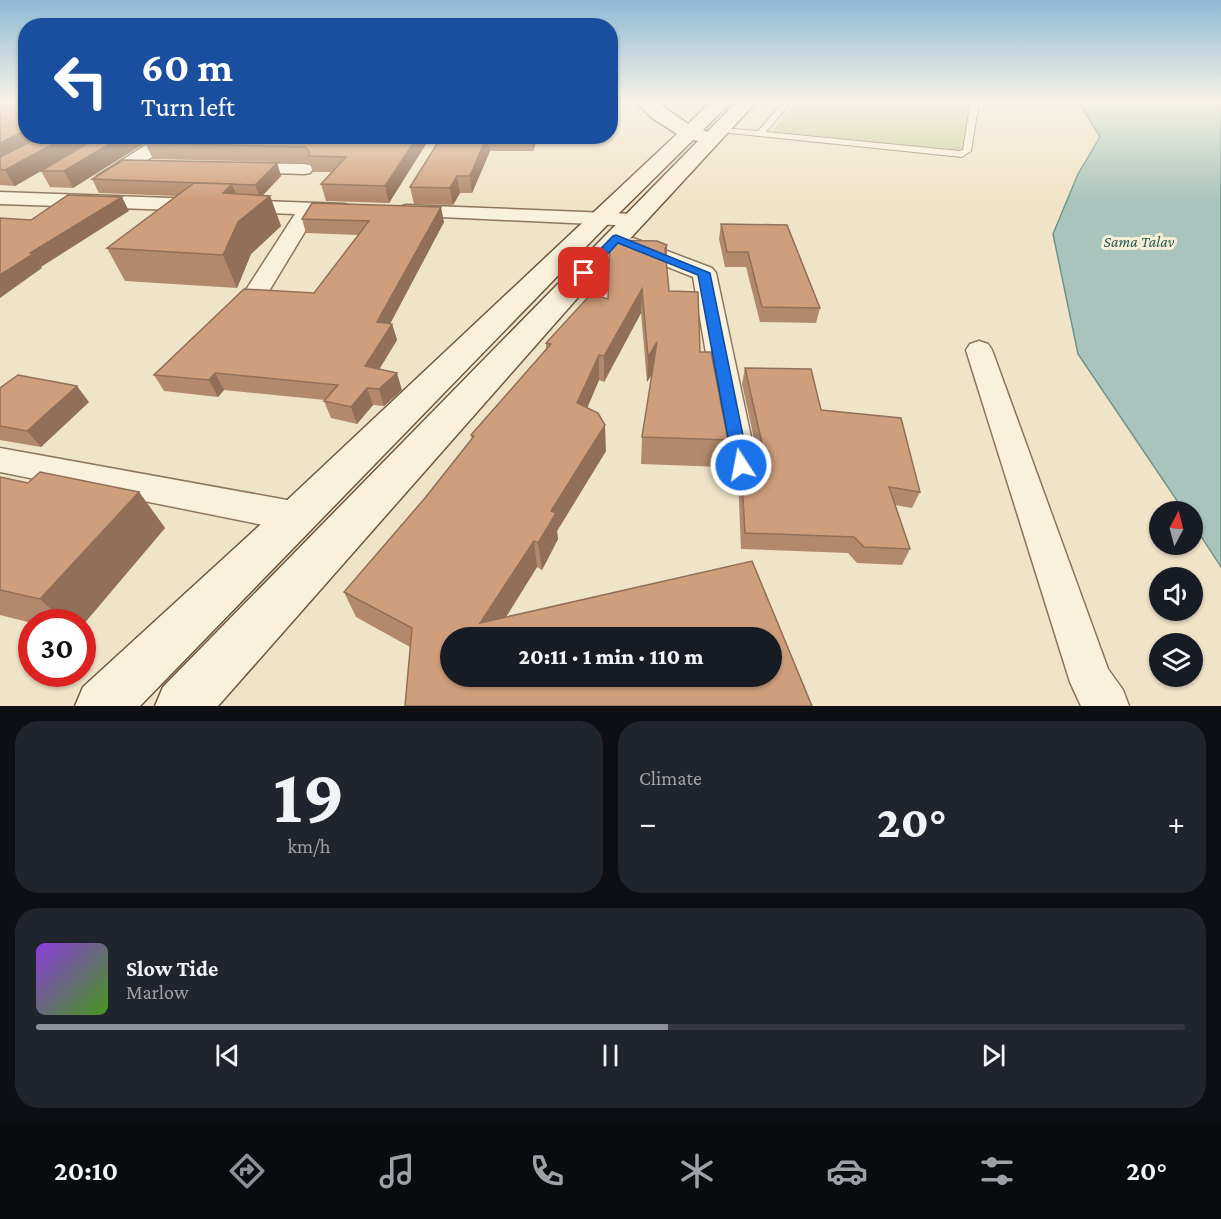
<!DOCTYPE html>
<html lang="en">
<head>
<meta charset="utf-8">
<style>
  body { margin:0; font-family:"Crimson Pro",serif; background:#20242c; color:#f1f3f6; height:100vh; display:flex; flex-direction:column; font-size:22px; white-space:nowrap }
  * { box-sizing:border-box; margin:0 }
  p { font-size:20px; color:#9ea1a6 }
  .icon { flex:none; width:33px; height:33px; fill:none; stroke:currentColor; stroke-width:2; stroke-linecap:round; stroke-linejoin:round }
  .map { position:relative; height:706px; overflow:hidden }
  .drawer { display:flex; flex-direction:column; gap:15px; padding:15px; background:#0d0f14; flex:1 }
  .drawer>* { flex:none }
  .banner { position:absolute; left:18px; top:18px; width:600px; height:126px; border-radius:24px; box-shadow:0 2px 4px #0004; background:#1a4fa0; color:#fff; overflow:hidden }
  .needle { width:39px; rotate:7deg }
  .controls { position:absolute; left:1149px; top:501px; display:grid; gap:12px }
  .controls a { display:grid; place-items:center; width:54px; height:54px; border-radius:50%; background:#171b24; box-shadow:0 2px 4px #0004; font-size:30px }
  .speed { position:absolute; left:18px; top:609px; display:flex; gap:12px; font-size:30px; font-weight:700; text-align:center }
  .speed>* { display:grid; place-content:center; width:78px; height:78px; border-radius:50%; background:#171b24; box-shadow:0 2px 4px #0004; line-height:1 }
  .speed .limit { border:9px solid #d22; background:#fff; color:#111 }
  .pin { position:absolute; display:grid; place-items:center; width:51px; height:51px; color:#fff; margin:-26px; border-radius:12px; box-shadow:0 3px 9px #0006 }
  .me { position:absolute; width:66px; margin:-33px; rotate:349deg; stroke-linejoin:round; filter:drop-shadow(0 0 4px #0008) }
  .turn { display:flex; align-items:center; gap:21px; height:126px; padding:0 24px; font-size:27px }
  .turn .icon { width:78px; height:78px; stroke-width:2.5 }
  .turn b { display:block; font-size:42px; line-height:51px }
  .big { font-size:45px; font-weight:800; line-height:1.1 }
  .drawer .tile { flex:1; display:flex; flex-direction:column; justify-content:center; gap:9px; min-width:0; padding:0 21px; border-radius:24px; background:#20242c }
  .drawer .dial { align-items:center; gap:0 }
  .dial b { font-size:78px; line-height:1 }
  .song { display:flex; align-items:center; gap:18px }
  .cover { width:72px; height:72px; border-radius:9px; background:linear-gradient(135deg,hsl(270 70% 55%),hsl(100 70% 35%)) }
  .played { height:6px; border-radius:3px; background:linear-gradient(90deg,#8c9099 55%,#363941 55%) }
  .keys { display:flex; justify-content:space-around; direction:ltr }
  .heat { display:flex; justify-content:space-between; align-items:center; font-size:33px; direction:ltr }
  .drawer .tiles { flex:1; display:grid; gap:15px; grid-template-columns:1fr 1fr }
  .tile:last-child { grid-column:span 2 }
  .trip { position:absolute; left:440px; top:627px; width:342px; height:60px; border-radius:30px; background:#171b24; box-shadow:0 2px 4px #0004; font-weight:800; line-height:60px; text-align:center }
  .dock { display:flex; height:96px; justify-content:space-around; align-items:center; background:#090b0e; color:#9ea1a6 }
  .dock .icon { width:42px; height:42px }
  .dock .current { color:#8c9099 }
  .dock b { font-size:27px; color:#f1f3f6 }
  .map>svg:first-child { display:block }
  .green { fill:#c9cf9b }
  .water { fill:#a9c4bc; stroke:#6f938a; stroke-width:1.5 }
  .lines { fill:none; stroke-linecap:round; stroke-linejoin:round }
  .lane-casing { stroke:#8d765c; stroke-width:2 }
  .street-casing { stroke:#8d765c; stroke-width:3 }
  .secondary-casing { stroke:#6f573f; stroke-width:3 }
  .lane { fill:#faf1dc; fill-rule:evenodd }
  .street { fill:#faf1dc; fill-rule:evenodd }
  .secondary { fill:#faf1dc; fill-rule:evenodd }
  .wall { fill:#b2896c }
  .shaded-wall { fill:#916f58 }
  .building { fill:#cf9f7d; stroke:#916f58; stroke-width:1.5; fill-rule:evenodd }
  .route { fill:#1a73e8; stroke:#114b97; stroke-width:1.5 }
  .labels { text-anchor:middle; stroke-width:6; stroke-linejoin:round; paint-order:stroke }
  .far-water-label { font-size:16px; font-style:italic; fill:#2f5d5a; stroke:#f7eed8 }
</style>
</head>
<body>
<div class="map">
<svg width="1221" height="706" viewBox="0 0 1221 706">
  <rect width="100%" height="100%" fill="#f0e4c8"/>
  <path class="green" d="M797 101H972L963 147 962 151 956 152 772 131Z"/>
  <path class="water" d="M1078 101H1202L1221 108V567L1193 524 1192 512 1184 511 1078 354 1053 234 1078 174 1100 137Z"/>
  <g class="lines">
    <g class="lane-casing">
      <path id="lane" d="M784 101H792L766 132 960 151 963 150 971 101H979L971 151 962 157 721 132 717 130 721 128 758 131Z"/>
    </g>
    <g class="street-casing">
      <g id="street">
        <path d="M160 136 191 138 189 142 172 144 111 184H97L95 180 97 176Z"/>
        <path d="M244 163 304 164 310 165 313 169 310 173 304 174 238 172 235 168 238 164Z"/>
        <path d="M0 192 344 204 351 206 354 210 351 214 315 215 263 301 254 303 245 301 242 296 295 214 0 204Z"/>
        <path d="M406 205 635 214 642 216 645 220 642 224 635 226 399 215 396 211 399 207Z"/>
        <path d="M633 238 712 268 716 273 757 465 752 474 741 478 730 474 725 465 693 277 625 250 622 245 625 240Z"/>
        <path d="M979 341 988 344 992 350 1108 669 1123 690 1129 706H1081L1070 682 966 350 970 344Z"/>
        <path d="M0 448 298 502 310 507 315 517 310 527 298 532 0 472Z"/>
      </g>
    </g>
    <g class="secondary-casing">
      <path id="secondary" d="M635 101H655L688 124 712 101H732L703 130 707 132 738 101H757L625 244 218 706H155L163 687 698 141 693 140 609 223 140 706H75L83 687 283 504 677 134 652 118Z"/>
    </g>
    <use href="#lane" class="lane"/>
    <use href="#street" class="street"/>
    <use href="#secondary" class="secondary"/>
  </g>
  <g class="wall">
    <path d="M0 101 26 136H156L73 188 50 187 41 171 15 186 0 185Z"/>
    <path d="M431 136 389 203 326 201 321 184 331 172H313L310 163 153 159 145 143Z"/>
    <path d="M442 136H538L533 151H490L472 193H460L453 205 414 204 410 187Z"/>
    <path d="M277 163 281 176 263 195 270 196 281 226 251 254 237 288 125 281 107 248 177 196 99 193 92 179Z"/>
    <path d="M302 219 444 222 390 324H392L397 340 379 369 402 390 384 406 373 405 357 424 331 418 324 401 325 400 224 390 218 397 164 391 154 375 314 293 358 235 306 233Z"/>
    <path d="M721 224 820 308 816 323 760 322 746 267H725L719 239Z"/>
    <path d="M667 245 666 263 669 291 700 352 728 440 723 467 641 464 642 437 652 374 647 382 641 313 604 382 599 380 587 408 606 451 557 531 558 539 542 570 537 567 506 617 410 647 356 617 344 592 425 498 472 439 471 435 546 349V343L608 299Z"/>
    <path d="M745 368 821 410 920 492 912 508 895 505 910 549 902 565 857 563 848 553 741 549 738 479 741 463 756 460 758 457 742 384Z"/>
    <path d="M0 388 89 402 41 447 0 440Z"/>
    <path d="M0 477 28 483 139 492 165 528 82 626V622L32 623 0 615Z"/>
  </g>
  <g class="shaded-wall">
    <path d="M26 130V136H51L0 163V143Z"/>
    <path d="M68 136H104L41 171 15 186 5 170Z"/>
    <path d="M123 136H156L73 188 64 171Z"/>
    <path d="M418 136H431L389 203 385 186Z"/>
    <path d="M487 136 490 151 472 193 470 176Z"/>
    <path d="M532 136H538L533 151Z"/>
    <path d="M277 163 281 176 260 198 255 185Z"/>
    <path d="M457 176 460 193 453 205 450 188Z"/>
    <path d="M232 184 244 215 223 193Z"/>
    <path d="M270 196 281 226 251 254 237 288 223 255 238 222Z"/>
    <path d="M122 197 129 211 41 267 42 268 0 298V275L30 253Z"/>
    <path d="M441 207 444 222 382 339 377 322Z"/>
    <path d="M667 245 666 268 665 249Z"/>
    <path d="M642 289 641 313 604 382V356Z"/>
    <path d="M392 324 397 340 371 383 365 366Z"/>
    <path d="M657 342 656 368 647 382 648 357Z"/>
    <path d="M599 355V380L578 430 577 403Z"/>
    <path d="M215 373 224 390 218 397 209 380Z"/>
    <path d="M397 373 402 390 384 406 379 389Z"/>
    <path d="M77 386 89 402 41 447 27 431Z"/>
    <path d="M367 388 373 405 357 424 351 407Z"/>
    <path d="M605 425 606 451 557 531 558 539 542 570 538 543 551 511Z"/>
    <path d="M139 492 165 528 82 626V622H65L40 599Z"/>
    <path d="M534 541 537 567 493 638 480 623Z"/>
  </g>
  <g class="building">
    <path d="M0 101H26V130L0 143Z"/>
    <path d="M42 136H68L5 170 0 169V157Z"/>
    <path d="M100 136H123L64 171H41Z"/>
    <path d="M157 136H418L385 186 321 184 346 157 308 156 310 153 306 147 145 143Z"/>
    <path d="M442 136H487L470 176H457L450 188 410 187Z"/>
    <path d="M123 160 277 163 255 185 92 179Z"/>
    <path d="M194 183 232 184 223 193 270 196 238 222 223 255 107 248Z"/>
    <path d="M68 195 122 197 30 253 33 254 0 275V218L31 220Z"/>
    <path d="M312 203 441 207 377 322 392 324 365 366 397 373 379 389 367 388 351 407 324 401 338 385 215 373 209 380 154 375 244 289 314 293 369 221 302 219Z"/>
    <path d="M721 224 787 225 820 308 762 307 748 252H727Z"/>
    <path d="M610 240 657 241 667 245 665 249 669 291 698 292 700 352H711L728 440 642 437 657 342 648 357 642 289 604 356 599 355 577 403 598 413 605 425 551 511 556 513 538 543 534 541 480 623 752 561 812 706H405L412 628 344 592 425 498 474 436 471 435 551 344 546 343 591 294 608 299ZM450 638H771V676H450Z"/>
    <path d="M745 368 811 369 821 410 901 418 920 492 889 487 910 549 864 547 854 537 745 533 741 463 756 460 763 448Z"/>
    <path d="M18 375 77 386 27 431 0 426V388Z"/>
    <path d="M40 472 139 492 40 599 0 590V477L28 483Z"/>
  </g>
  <linearGradient id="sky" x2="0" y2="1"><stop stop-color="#8fbad6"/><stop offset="0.51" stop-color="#f8f3e6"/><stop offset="1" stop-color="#f8f3e6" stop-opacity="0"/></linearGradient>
  <rect width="1221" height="200" fill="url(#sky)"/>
  <path class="route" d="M616 235 710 273 749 465 747 470 741 472 735 470 733 465 698 275 618 243 588 275H580V270L613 236Z"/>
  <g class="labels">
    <g class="far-water-label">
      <text x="1139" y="247">Sama Talav</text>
    </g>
  </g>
</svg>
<div class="controls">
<a><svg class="needle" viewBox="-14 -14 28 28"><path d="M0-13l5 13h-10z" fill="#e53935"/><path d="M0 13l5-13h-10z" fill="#9ea1a6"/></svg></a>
<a><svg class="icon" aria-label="sound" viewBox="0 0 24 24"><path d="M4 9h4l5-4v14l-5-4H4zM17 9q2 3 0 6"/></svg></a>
<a><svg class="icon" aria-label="layers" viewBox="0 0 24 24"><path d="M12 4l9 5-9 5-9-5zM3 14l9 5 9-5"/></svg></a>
</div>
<div class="speed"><div class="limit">30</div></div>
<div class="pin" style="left:584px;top:273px;background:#d93025"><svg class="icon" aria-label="arrive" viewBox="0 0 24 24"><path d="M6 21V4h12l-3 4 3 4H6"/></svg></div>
<svg class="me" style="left:741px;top:465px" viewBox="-20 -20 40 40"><circle r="17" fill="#1a73e8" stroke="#fff" stroke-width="3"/><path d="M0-11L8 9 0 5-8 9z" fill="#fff"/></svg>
<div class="trip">20:11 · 1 min · 110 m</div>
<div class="banner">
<div class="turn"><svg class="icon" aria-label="left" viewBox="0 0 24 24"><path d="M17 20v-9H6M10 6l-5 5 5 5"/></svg><div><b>60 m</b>Turn left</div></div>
</div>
</div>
<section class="drawer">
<div class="tiles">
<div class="tile dial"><b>19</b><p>km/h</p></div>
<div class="tile"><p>Climate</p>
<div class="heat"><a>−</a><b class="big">20°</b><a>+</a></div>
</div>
<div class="tile">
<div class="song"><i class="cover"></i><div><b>Slow Tide</b><p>Marlow</p></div></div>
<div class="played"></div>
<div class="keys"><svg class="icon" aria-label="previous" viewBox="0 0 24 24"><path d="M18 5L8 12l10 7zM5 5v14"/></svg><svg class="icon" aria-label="pause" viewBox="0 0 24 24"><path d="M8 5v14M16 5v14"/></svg><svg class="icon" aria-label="next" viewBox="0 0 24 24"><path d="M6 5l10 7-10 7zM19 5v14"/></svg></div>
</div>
</div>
</section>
<nav class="dock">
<b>20:10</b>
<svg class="icon current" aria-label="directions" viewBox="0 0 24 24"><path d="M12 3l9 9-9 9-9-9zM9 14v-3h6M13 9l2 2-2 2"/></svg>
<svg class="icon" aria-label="music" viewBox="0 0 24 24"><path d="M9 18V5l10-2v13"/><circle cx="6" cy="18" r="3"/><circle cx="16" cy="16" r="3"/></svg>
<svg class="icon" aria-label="phone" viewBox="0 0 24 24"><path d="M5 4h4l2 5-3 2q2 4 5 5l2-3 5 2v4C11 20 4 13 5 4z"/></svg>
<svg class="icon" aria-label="climate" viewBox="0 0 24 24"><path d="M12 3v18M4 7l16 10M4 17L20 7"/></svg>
<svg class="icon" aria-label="car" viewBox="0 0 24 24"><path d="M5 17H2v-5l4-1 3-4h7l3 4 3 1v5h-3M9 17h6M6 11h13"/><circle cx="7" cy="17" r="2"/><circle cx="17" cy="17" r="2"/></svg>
<svg class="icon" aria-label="filters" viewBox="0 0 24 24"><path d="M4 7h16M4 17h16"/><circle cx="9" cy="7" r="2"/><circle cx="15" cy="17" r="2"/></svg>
<b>20°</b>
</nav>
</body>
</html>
